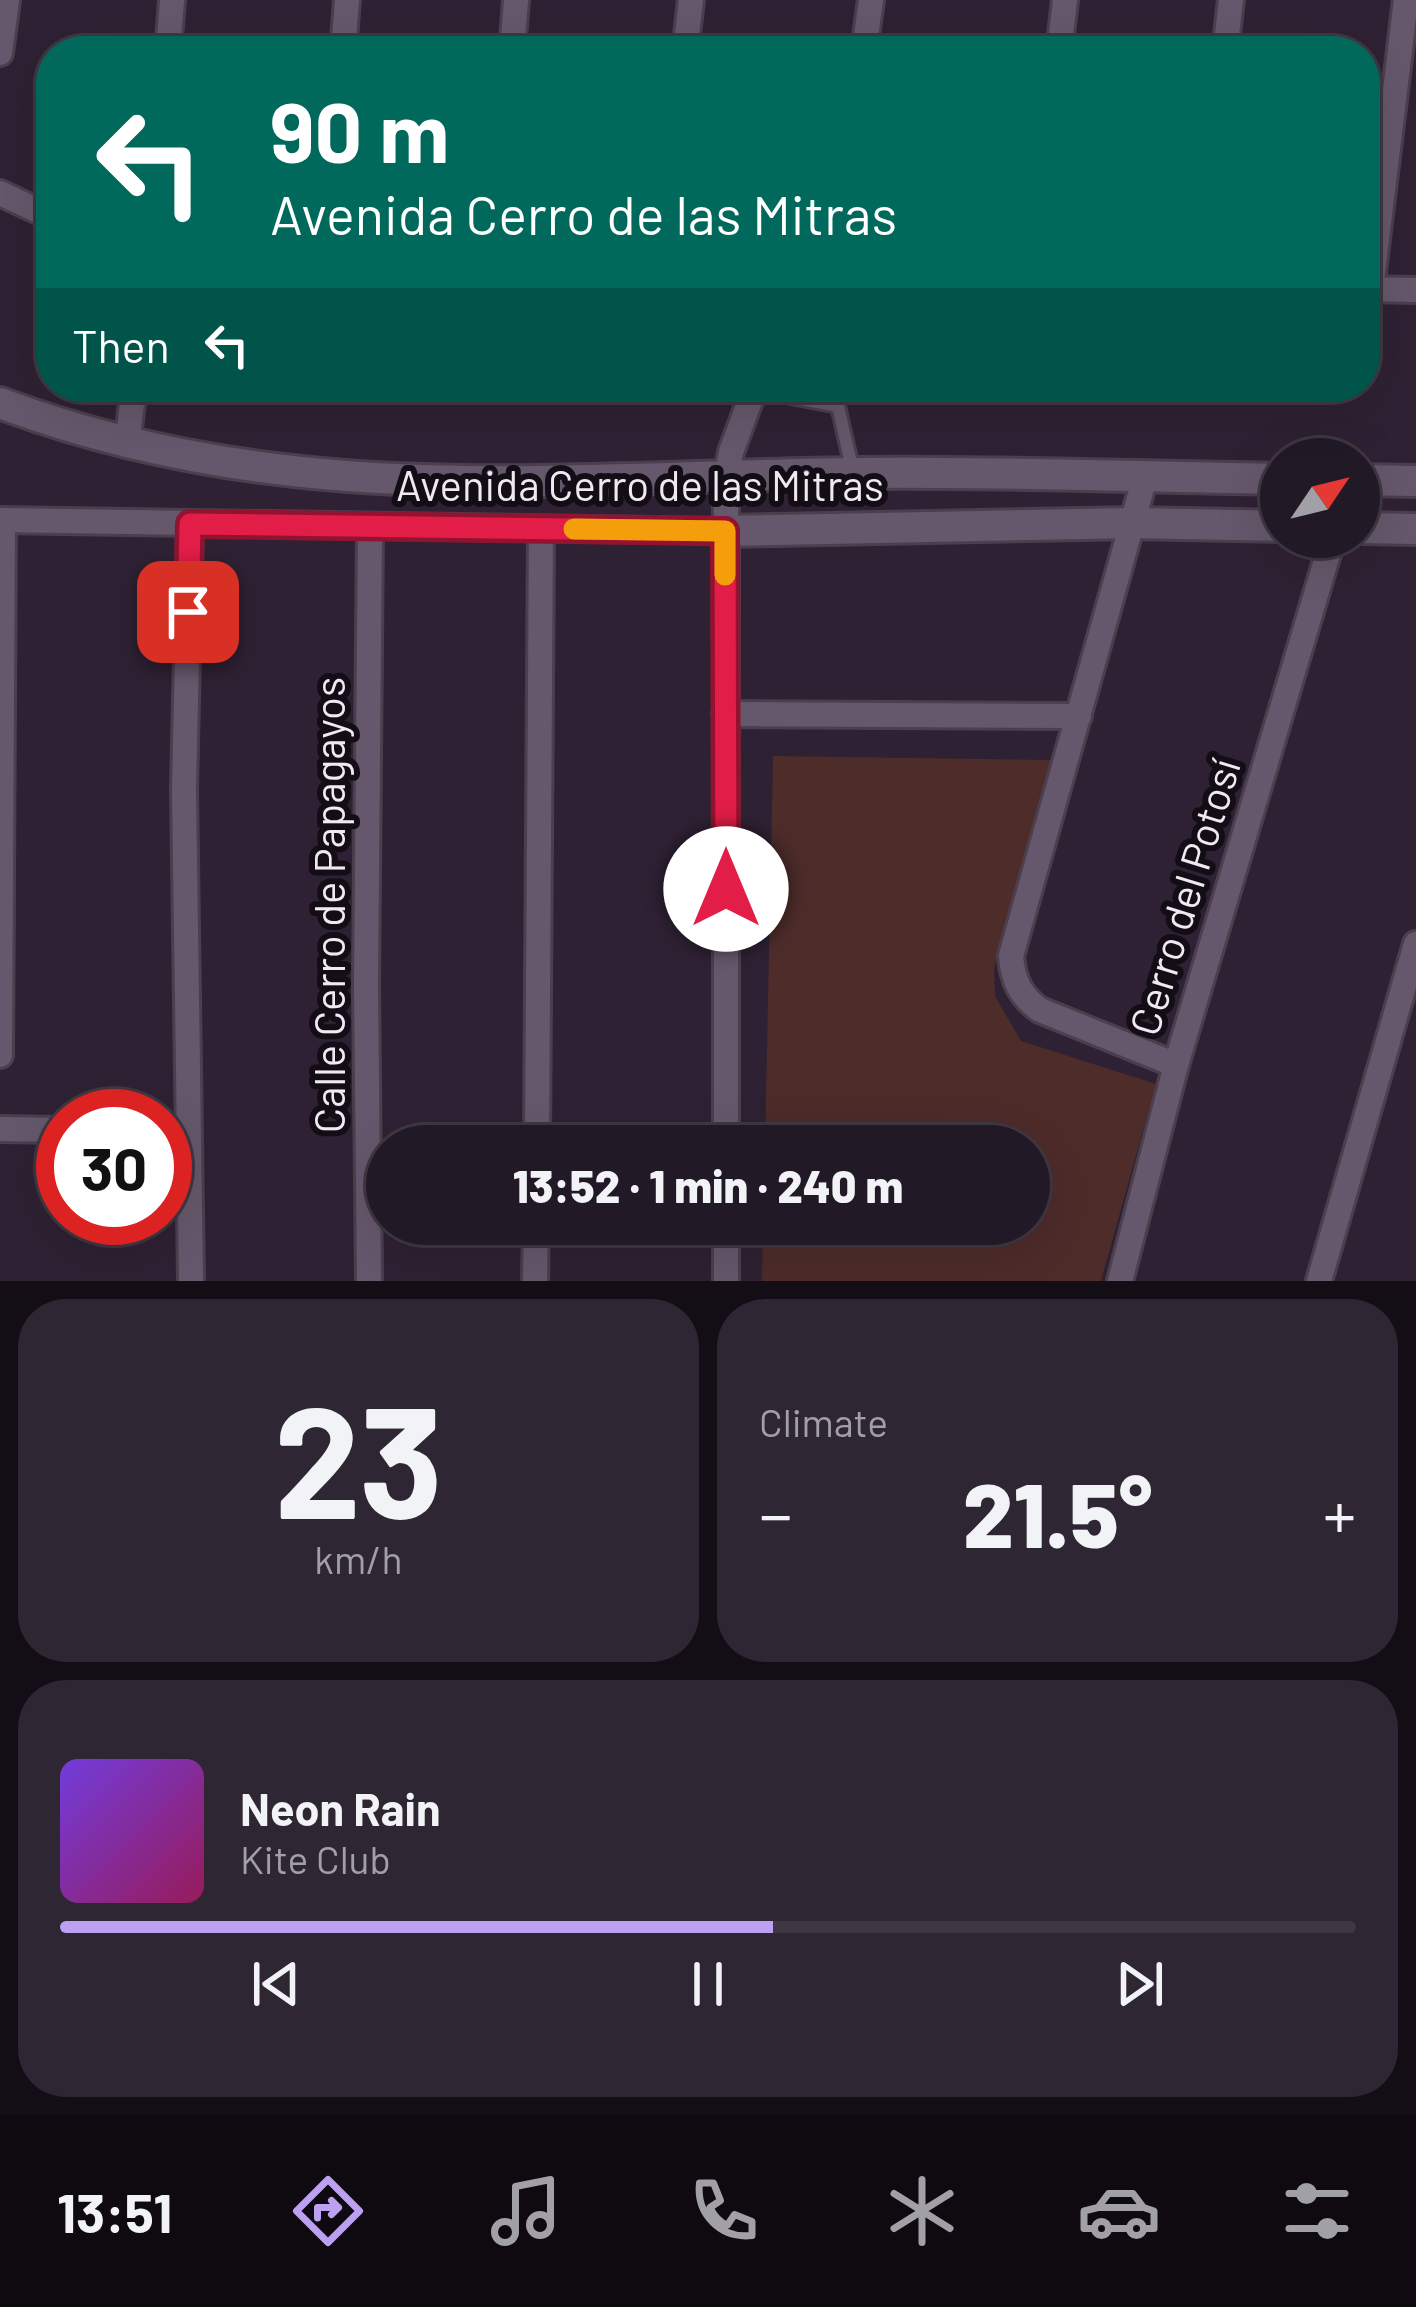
<!DOCTYPE html>
<html lang="en">
<head>
<meta charset="utf-8">
<style>
  body { margin:0; font-family:Barlow,sans-serif; background:#2e2632; color:#f1f3f6; height:100vh; display:flex; flex-direction:column; font-size:45px; white-space:nowrap }
  * { box-sizing:border-box; margin:0 }
  p { font-size:39px; color:#a2a0a7 }
  .icon { flex:none; width:66px; height:66px; fill:none; stroke:currentColor; stroke-width:2; stroke-linecap:round; stroke-linejoin:round }
  .map { position:relative; height:1281px; overflow:hidden }
  .drawer { display:flex; flex-direction:column; gap:18px; padding:18px; background:#130e15; flex:1 }
  .drawer>* { flex:none }
  .top-card { position:absolute; left:36px; top:36px; width:1344px; height:366px; border-radius:48px; box-shadow:0 12px 48px #0002,0 0 0 3px #3f3843; background:#00695c; color:#fff; overflow:hidden }
  .needle { width:78px; rotate:55deg }
  .fabs { position:absolute; left:1260px; top:438px; display:grid; gap:24px }
  .fabs a { display:grid; place-items:center; width:120px; height:120px; border-radius:50%; background:#221926; box-shadow:0 12px 48px #0002,0 0 0 3px #3f3843; font-size:60px }
  .speed { position:absolute; left:36px; top:1089px; display:flex; gap:24px; font-size:60px; font-weight:700; text-align:center }
  .speed>* { display:grid; place-content:center; width:156px; height:156px; border-radius:50%; background:#221926; box-shadow:0 12px 48px #0002,0 0 0 3px #3f3843; line-height:1 }
  .speed .limit { border:18px solid #d22; background:#fff; color:#111 }
  .pin { position:absolute; display:grid; place-items:center; width:102px; height:102px; color:#fff; margin:-51px; border-radius:24px; box-shadow:0 6px 18px #0006 }
  .me { position:absolute; width:132px; margin:-66px; rotate:0deg; stroke-linejoin:round; filter:drop-shadow(0 0 9px #0008) }
  .turn { display:flex; align-items:center; gap:42px; height:252px; padding:0 36px; font-size:54px }
  .turn .icon { width:156px; height:156px; stroke-width:2.5 }
  .turn b { display:block; font-size:84px; line-height:102px }
  .then { display:flex; align-items:center; height:114px; padding:0 36px; background:#0003; gap:24px; font-size:45px }
  .big { font-size:90px; font-weight:800; line-height:1.1 }
  .drawer .tile { flex:1; display:flex; flex-direction:column; justify-content:center; gap:18px; min-width:0; padding:0 42px; border-radius:48px; background:#2e2632 }
  .drawer .dial { align-items:center; gap:0 }
  .dial b { font-size:156px; line-height:1 }
  .song { display:flex; align-items:center; gap:36px }
  .cover { width:144px; height:144px; border-radius:18px; background:linear-gradient(135deg,hsl(260 70% 55%),hsl(330 70% 35%)) }
  .played { height:12px; border-radius:6px; background:linear-gradient(90deg,#bca0f2 55%,#3f3843 55%) }
  .keys { display:flex; justify-content:space-around; direction:ltr }
  .heat { display:flex; justify-content:space-between; align-items:center; font-size:66px; direction:ltr }
  .drawer .tiles { flex:1; display:grid; gap:18px; grid-template-columns:1fr 1fr }
  .tile:last-child { grid-column:span 2 }
  .trip { position:absolute; left:366px; top:1125px; width:684px; height:120px; border-radius:60px; background:#221926; box-shadow:0 12px 48px #0002,0 0 0 3px #3f3843; font-weight:800; line-height:120px; text-align:center }
  .tab-bar { display:flex; height:192px; justify-content:space-around; align-items:center; background:#0e0a0f; color:#a2a0a7 }
  .tab-bar .icon { width:84px; height:84px }
  .tab-bar .on { color:#bca0f2 }
  .tab-bar b { font-size:54px; color:#f1f3f6 }
  .map>svg:first-child { display:block }
  .green { fill:#4d2c2a }
  .lines { fill:none; stroke-linecap:round; stroke-linejoin:round }
  .service-casing { stroke:#4b3f4e; stroke-width:18 }
  .minor-casing { stroke:#4b3f4e; stroke-width:30 }
  .tertiary-casing { stroke:#4b3f4e; stroke-width:36 }
  .service { stroke:#66586c; stroke-width:12 }
  .minor { stroke:#66586c; stroke-width:24 }
  .tertiary { stroke:#66586c; stroke-width:30 }
  .route-casing { stroke:#92132f; stroke-width:30 }
  .route { stroke:#e11d48; stroke-width:21 }
  .slow { stroke:#f59e0b; stroke-width:21 }
  .labels { text-anchor:middle; stroke-width:12; stroke-linejoin:round; paint-order:stroke }
  .street-label { font-size:42px; fill:#f1e8f4; stroke:#130d15 }
</style>
</head>
<body>
<div class="map">
<svg width="1416" height="1281" viewBox="0 0 1416 1281">
  <rect width="100%" height="100%" fill="#2e2133"/>
  <path class="green" d="M773 756 1052 760 994 969 995 996 1021 1041 1156 1084 1101 1281H762L763 1224H1029V1146H765Z"/>
  <g class="lines">
    <g class="service-casing">
      <path id="service" d="M755 390 838 406 853 472"/>
    </g>
    <g class="minor-casing">
      <g id="minor">
        <path d="M168 51 172 0"/>
        <path d="M343 51 347 0"/>
        <path d="M512 51 516 0"/>
        <path d="M685 51 691 0"/>
        <path d="M864 51 871 0"/>
        <path d="M1059 51 1065 0"/>
        <path d="M1225 51 1231 0"/>
        <path d="M0 53 7 0"/>
        <path d="M0 193 51 217"/>
        <path d="M1365 289 1416 290"/>
        <path d="M1371 289 1406 0"/>
        <path d="M127 445 134 387"/>
        <path d="M1145 477 1011 956C1013 980 1020 996 1040 1010L1176 1065"/>
        <path d="M0 520 725 531"/>
        <path d="M190 523 184 789 191 1281"/>
        <path d="M725 714 1079 716"/>
        <path d="M0 1055 3 520"/>
        <path d="M0 1129 63 1130"/>
        <path d="M537 1146 541 529"/>
        <path d="M726 1146V479L731 452 755 387"/>
        <path d="M369 1281 366 985 370 528"/>
        <path d="M535 1281 536 1224"/>
        <path d="M726 1281V1224"/>
        <path d="M1120 1281 1176 1065 1333 537"/>
        <path d="M1319 1281 1416 944"/>
      </g>
    </g>
    <g class="tertiary-casing">
      <g id="tertiary">
        <path d="M0 403C290 511 554 477 854 473 996 471 1139 477 1281 479"/>
        <path d="M1359 480 1416 481"/>
        <path d="M1359 528 1416 529"/>
        <path d="M725 531 1134 523 1281 526"/>
      </g>
    </g>
    <use href="#service" class="service"/>
    <use href="#minor" class="minor"/>
    <use href="#tertiary" class="tertiary"/>
  </g>
  <g class="lines">
    <g class="route-casing">
      <path id="route" d="M188 612 190 524 725 531 726 889"/>
    </g>
    <use href="#route" class="route"/>
    <path class="slow" d="M574 529 725 531V575"/>
  </g>
  <g class="labels">
    <g class="street-label">
      <text x="640" y="501">Avenida Cerro de las Mitras</text>
      <text transform="translate(1185 897) rotate(-73)" y="15">Cerro del Potosí</text>
      <text transform="translate(330 905) rotate(-90)" y="15">Calle Cerro de Papagayos</text>
    </g>
  </g>
</svg>
<div class="fabs">
<a><svg class="needle" viewBox="-14 -14 28 28"><path d="M0-13l5 13h-10z" fill="#e53935"/><path d="M0 13l5-13h-10z" fill="#a2a0a7"/></svg></a>
</div>
<div class="speed"><div class="limit">30</div></div>
<div class="pin" style="left:188px;top:612px;background:#d93025"><svg class="icon" aria-label="arrive" viewBox="0 0 24 24"><path d="M6 21V4h12l-3 4 3 4H6"/></svg></div>
<svg class="me" style="left:726px;top:889px" viewBox="-20 -20 40 40"><circle r="19" fill="#fff"/><path d="M0-13L10 11 0 6-10 11z" fill="#e11d48"/></svg>
<div class="trip">13:52 · 1 min · 240 m</div>
<div class="top-card">
<div class="turn"><svg class="icon" aria-label="left" viewBox="0 0 24 24"><path d="M17 20v-9H6M10 6l-5 5 5 5"/></svg><div><b>90 m</b>Avenida Cerro de las Mitras</div></div>
<div class="then">Then<svg class="icon" aria-label="left" viewBox="0 0 24 24"><path d="M17 20v-9H6M10 6l-5 5 5 5"/></svg></div>
</div>
</div>
<section class="drawer">
<div class="tiles">
<div class="tile dial"><b>23</b><p>km/h</p></div>
<div class="tile"><p>Climate</p>
<div class="heat"><a>−</a><b class="big">21.5°</b><a>+</a></div>
</div>
<div class="tile">
<div class="song"><i class="cover"></i><div><b>Neon Rain</b><p>Kite Club</p></div></div>
<div class="played"></div>
<div class="keys"><svg class="icon" aria-label="previous" viewBox="0 0 24 24"><path d="M18 5L8 12l10 7zM5 5v14"/></svg><svg class="icon" aria-label="pause" viewBox="0 0 24 24"><path d="M8 5v14M16 5v14"/></svg><svg class="icon" aria-label="next" viewBox="0 0 24 24"><path d="M6 5l10 7-10 7zM19 5v14"/></svg></div>
</div>
</div>
</section>
<nav class="tab-bar">
<b>13:51</b>
<svg class="icon on" aria-label="directions" viewBox="0 0 24 24"><path d="M12 3l9 9-9 9-9-9zM9 14v-3h6M13 9l2 2-2 2"/></svg>
<svg class="icon" aria-label="music" viewBox="0 0 24 24"><path d="M9 18V5l10-2v13"/><circle cx="6" cy="18" r="3"/><circle cx="16" cy="16" r="3"/></svg>
<svg class="icon" aria-label="phone" viewBox="0 0 24 24"><path d="M5 4h4l2 5-3 2q2 4 5 5l2-3 5 2v4C11 20 4 13 5 4z"/></svg>
<svg class="icon" aria-label="climate" viewBox="0 0 24 24"><path d="M12 3v18M4 7l16 10M4 17L20 7"/></svg>
<svg class="icon" aria-label="car" viewBox="0 0 24 24"><path d="M5 17H2v-5l4-1 3-4h7l3 4 3 1v5h-3M9 17h6M6 11h13"/><circle cx="7" cy="17" r="2"/><circle cx="17" cy="17" r="2"/></svg>
<svg class="icon" aria-label="filters" viewBox="0 0 24 24"><path d="M4 7h16M4 17h16"/><circle cx="9" cy="7" r="2"/><circle cx="15" cy="17" r="2"/></svg>
</nav>
</body>
</html>
